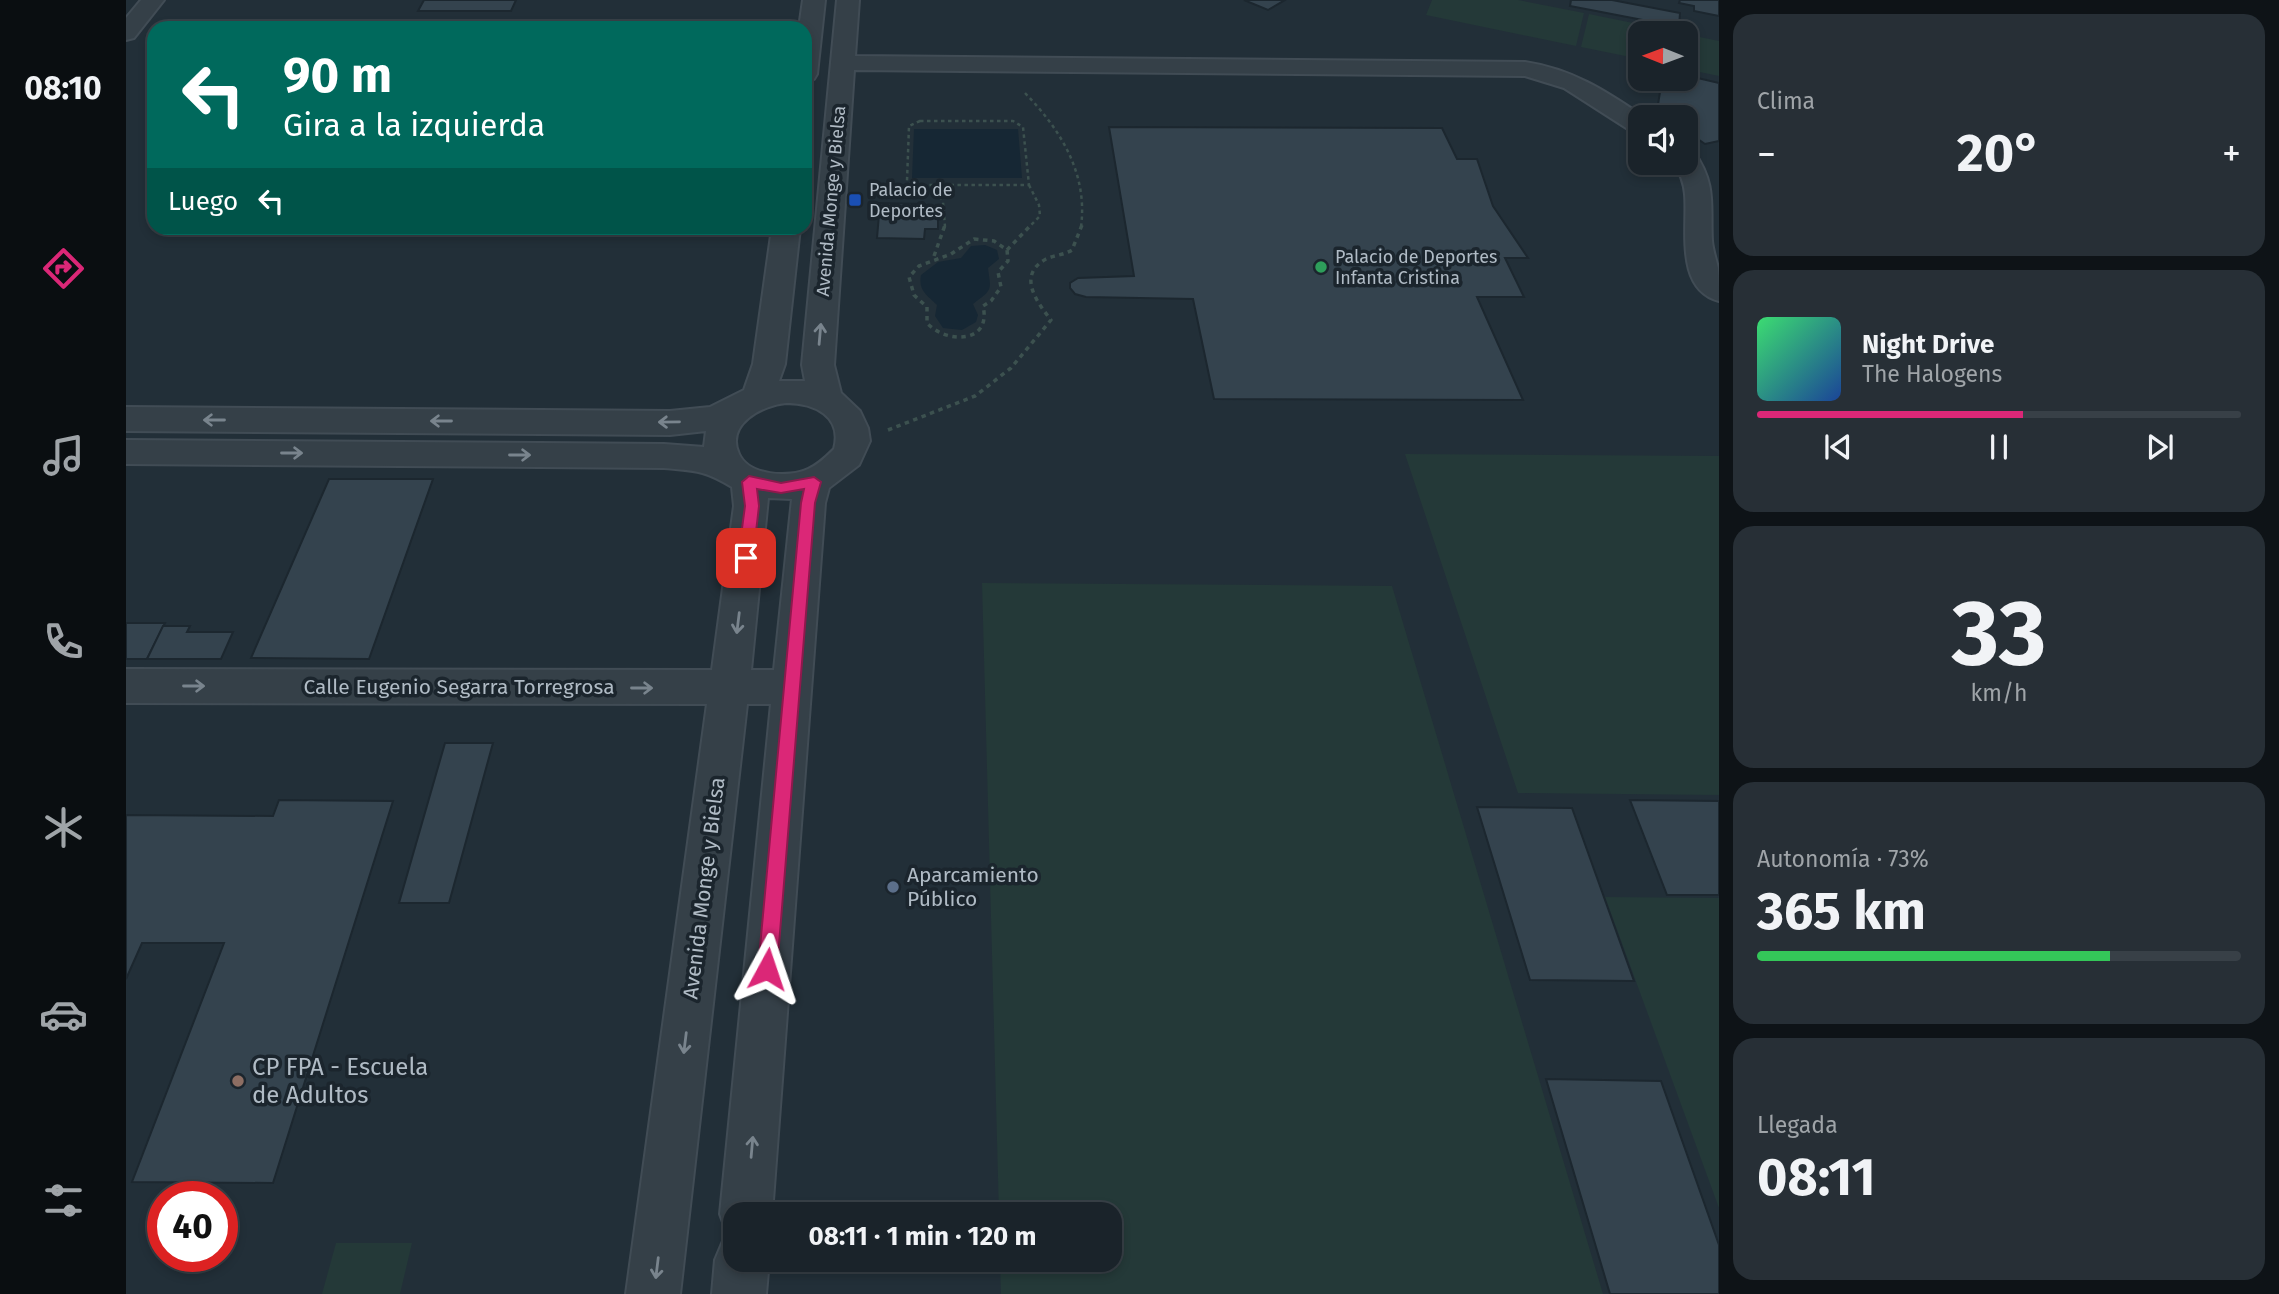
<!DOCTYPE html>
<html lang="es">
<head>
<meta charset="utf-8">
<style>
  body { margin:0; font-family:"Fira Sans",sans-serif; background:#272f36; color:#f1f3f6; height:100vh; display:flex; flex-direction:column; font-size:26px; white-space:nowrap }
  * { box-sizing:border-box; margin:0 }
  p { font-size:23px; color:#9fa4a8 }
  .icon { flex:none; width:38px; height:38px; fill:none; stroke:currentColor; stroke-width:2; stroke-linecap:round; stroke-linejoin:round }
  .map { position:relative; flex:1; overflow:hidden }
  .drawer { display:flex; flex-direction:column; gap:14px; padding:14px; background:#0e1317; width:560px }
  .drawer>* { flex:none }
  .top-card { position:absolute; left:21px; top:21px; width:665px; height:214px; border-radius:21px; box-shadow:0 4px 10px #0003,0 0 0 2px #384047; background:#00695c; color:#fff; overflow:hidden }
  .needle { width:46px; rotate:271deg }
  .controls { position:absolute; left:1502px; top:21px; display:grid; gap:14px }
  .controls a { display:grid; place-items:center; width:70px; height:70px; border-radius:14px; background:#1a232a; box-shadow:0 4px 10px #0003,0 0 0 2px #384047; font-size:35px }
  .speed { position:absolute; left:21px; top:1181px; display:flex; gap:14px; font-size:35px; font-weight:700; text-align:center }
  .speed>* { display:grid; place-content:center; width:91px; height:91px; border-radius:50%; background:#1a232a; box-shadow:0 4px 10px #0003,0 0 0 2px #384047; line-height:1 }
  .speed .limit { border:10px solid #d22; background:#fff; color:#111 }
  .pin { position:absolute; display:grid; place-items:center; width:60px; height:60px; color:#fff; margin:-30px; border-radius:14px; box-shadow:0 4px 10px #0006 }
  .me { position:absolute; width:77px; margin:-38px; rotate:5deg; stroke-linejoin:round; filter:drop-shadow(0 0 5px #0008) }
  .turn { display:flex; align-items:center; gap:24px; height:147px; padding:0 21px; font-size:32px }
  .turn .icon { width:91px; height:91px; stroke-width:2.5 }
  .turn b { display:block; font-size:49px; line-height:60px }
  .then { display:flex; align-items:center; height:66px; padding:0 21px; background:#0003; gap:14px; font-size:26px }
  .big { font-size:52px; font-weight:700; line-height:1.1 }
  .drawer .tile { flex:1; display:flex; flex-direction:column; justify-content:center; gap:10px; min-width:0; padding:0 24px; border-radius:21px; background:#272f36 }
  .drawer .dial { align-items:center; gap:0 }
  .dial b { font-size:91px; line-height:1 }
  .song { display:flex; align-items:center; gap:21px }
  .cover { width:84px; height:84px; border-radius:10px; background:linear-gradient(135deg,hsl(140 70% 55%),hsl(220 70% 35%)) }
  .played { height:7px; border-radius:4px; background:linear-gradient(90deg,#db2777 55%,#384047 55%) }
  .keys { display:flex; justify-content:space-around; direction:ltr }
  .heat { display:flex; justify-content:space-between; align-items:center; font-size:38px; direction:ltr }
  .charge { height:10px; border-radius:5px; background:linear-gradient(90deg,#34c759 73%,#384047 0) }
  .trip { position:absolute; left:597px; top:1202px; width:399px; height:70px; border-radius:21px; background:#1a232a; box-shadow:0 4px 10px #0003,0 0 0 2px #384047; font-weight:700; line-height:70px; text-align:center }
  main { display:flex; flex:1; min-height:0 }
  .tabs { display:flex; flex-direction:column; width:126px; justify-content:space-around; align-items:center; background:#0a0e11; color:#9fa4a8 }
  .tabs .icon { width:49px; height:49px }
  .tabs .selected { color:#db2777 }
  .tabs b { font-size:32px; color:#f1f3f6 }
  .map>svg:first-child { display:block }
  .green { fill:#243938 }
  .water { fill:#162734 }
  .building { fill:#34434e; stroke:#1c272f; stroke-width:2 }
  .lines { fill:none; stroke-linecap:round; stroke-linejoin:round }
  .minor-casing { stroke:#414c55; stroke-width:4 }
  .path-far1 { stroke:#3c514f; stroke-width:2.5; stroke-dasharray:3.5 3.5; stroke-linecap:butt }
  .path { stroke:#3c514f; stroke-width:3.5; stroke-dasharray:4.5 4.5; stroke-linecap:butt }
  .minor { fill:#354048; fill-rule:evenodd }
  .oneway { stroke:#79848d }
  .route { fill:#db2777; stroke:#8e194d; stroke-width:2 }
  .transit-dot { fill:#1a4fb4; stroke:#1b252d; stroke-width:2.5 }
  .leisure-dot { fill:#2e9e5b; stroke:#1b252d; stroke-width:2.5 }
  .service-dot { fill:#5c6f8a; stroke:#1b252d; stroke-width:2.5 }
  .education-dot { fill:#8d6e63; stroke:#1b252d; stroke-width:2.5 }
  .labels { text-anchor:middle; stroke-width:7; stroke-linejoin:round; paint-order:stroke }
  .far-poi-label { font-size:18px; fill:#b0bbc5; stroke:#1b252d; text-anchor:start }
  .far-street-label { font-size:18px; fill:#b0bbc5; stroke:#1b252d }
  .street-label { font-size:21px; fill:#b0bbc5; stroke:#1b252d }
  .poi-label { font-size:21px; fill:#b0bbc5; stroke:#1b252d; text-anchor:start }
  .near-poi-label { font-size:24px; fill:#b0bbc5; stroke:#1b252d; text-anchor:start }
</style>
</head>
<body>
<main>
<nav class="tabs">
<b>08:10</b>
<svg class="icon selected" aria-label="directions" viewBox="0 0 24 24"><path d="M12 3l9 9-9 9-9-9zM9 14v-3h6M13 9l2 2-2 2"/></svg>
<svg class="icon" aria-label="music" viewBox="0 0 24 24"><path d="M9 18V5l10-2v13"/><circle cx="6" cy="18" r="3"/><circle cx="16" cy="16" r="3"/></svg>
<svg class="icon" aria-label="phone" viewBox="0 0 24 24"><path d="M5 4h4l2 5-3 2q2 4 5 5l2-3 5 2v4C11 20 4 13 5 4z"/></svg>
<svg class="icon" aria-label="climate" viewBox="0 0 24 24"><path d="M12 3v18M4 7l16 10M4 17L20 7"/></svg>
<svg class="icon" aria-label="car" viewBox="0 0 24 24"><path d="M5 17H2v-5l4-1 3-4h7l3 4 3 1v5h-3M9 17h6M6 11h13"/><circle cx="7" cy="17" r="2"/><circle cx="17" cy="17" r="2"/></svg>
<svg class="icon" aria-label="filters" viewBox="0 0 24 24"><path d="M4 7h16M4 17h16"/><circle cx="9" cy="7" r="2"/><circle cx="15" cy="17" r="2"/></svg>
</nav>
<div class="map">
<svg width="1593" height="1294" viewBox="0 0 1593 1294">
  <rect width="100%" height="100%" fill="#222f38"/>
  <g class="green">
    <path d="M1306 0H1392L1458 13 1450 46 1300 15Z"/>
    <path d="M1463 14 1556 33H1514V59L1455 47Z"/>
    <path d="M1559 34 1593 41V76L1559 69Z"/>
    <path d="M1279 454 1593 456V795L1392 793Z"/>
    <path d="M856 583 1266 586 1477 1294H875L874 1260H984V1214H873Z"/>
    <path d="M1479 897 1593 898V1208Z"/>
    <path d="M210 1243H286L274 1294H196Z"/>
  </g>
  <g class="water">
    <path d="M788 129H892L896 178H786Z"/>
    <path d="M859 245 871 250 873 259 862 268C865 291 867 289 847 304L852 315 850 322 836 330 817 328 809 316 811 305C801 295 792 291 795 275L812 262 835 258 845 246Z"/>
  </g>
  <g class="building">
    <path d="M298 0H390L385 11H292Z"/>
    <path d="M1118 0H1159L1142 10Z"/>
    <path d="M1445 0H1486L1554 13 1553 27 1444 6Z"/>
    <path d="M1554 0H1593V16L1568 11V6L1553 3Z"/>
    <path d="M1559 75 1593 83V141L1579 144 1559 130V117H1540L1531 111 1536 79H1559Z"/>
    <path d="M983 127 1316 128 1331 159H1351L1367 206 1402 258H1379L1398 297H1351L1397 400 1088 399 1067 299 960 297 949 294 944 288V283L952 278 1008 276Z"/>
    <path d="M754 203 799 204V214H812V229H799L798 239 751 238Z"/>
    <path d="M203 479H307L243 659 125 658Z"/>
    <path d="M0 623H39L21 659H0Z"/>
    <path d="M37 626H64L61 632H107L95 659H21Z"/>
    <path d="M319 743H367L323 903H273Z"/>
    <path d="M153 800 267 801 147 1183 6 1182 98 943H16L0 979V815L147 816Z"/>
    <path d="M1504 800 1593 801V895H1541Z"/>
    <path d="M1351 807 1446 808 1508 981 1404 980Z"/>
    <path d="M1420 1079 1535 1081 1593 1245V1294H1484Z"/>
  </g>
  <g class="lines">
    <g class="minor-casing">
      <g id="minor">
        <path d="M15 0H38L8 38 0 40V18Z"/>
        <path d="M677 0H699L691 74 688 79 679 81V28H673Z"/>
        <path d="M711 0H733L729 56 1399 62C1446 69 1480 91 1518 117H1514V134L1505 131 1438 88 1399 76 728 70 708 365 715 393 734 411 742 428 744 441 733 465 703 488 699 503 646 1214H609V1236L601 1233 594 1214 645 704H621L554 1294H500L581 704 0 703V669L586 670 608 506 606 487C578 470 570 471 538 468L0 464V440L538 444 578 447 580 431 544 435 0 431V407L544 411 584 407 618 390 627 364 646 228H674L659 364 653 381H679L676 365ZM660 403C688 403 717 416 708 449 701 456 692 465 682 469 663 478 623 476 613 454 599 424 637 405 660 403ZM642 498 666 499 648 670H625Z"/>
        <path d="M1559 150 1568 152C1591 185 1584 205 1586 241 1587 251 1590 259 1592 268 1593 278 1593 290 1593 301 1548 289 1562 227 1559 194 1558 182 1554 173 1548 163H1559Z"/>
        <path d="M609 1236V1260H643L640 1294H586L589 1260 597 1241Z"/>
      </g>
    </g>
    <g class="path-far1">
      <path d="M899 93C935 130 962 174 955 227"/>
      <path d="M794 121H887L897 127 903 185H786L781 181 783 126Z"/>
      <path d="M806 185 817 202 819 227"/>
      <path d="M903 185 913 205 914 216 903 227"/>
    </g>
    <g class="path">
      <path d="M848 239 868 241 881 250 882 261 872 272 875 287 865 301 857 306C866 344 820 344 801 323V307L788 295 783 277 793 266 825 254Z"/>
      <path d="M881 250 905 225"/>
      <path d="M808 256 819 225"/>
      <path d="M762 430 849 396 885 368 925 320C910 301 891 275 920 259 929 255 938 255 946 250L956 225"/>
    </g>
    <use href="#minor" class="minor"/>
  </g>
  <defs><path id="oneway-shaft" d="M-6 0H5M1.5-3L5.5 0L1.5 3" fill="none" stroke-width="1.6" stroke-linecap="round" stroke-linejoin="round" transform="scale(1.75)"/></defs>
  <g class="oneway">
    <use href="#oneway-shaft" transform="translate(694 334) rotate(-85)"/>
    <use href="#oneway-shaft" transform="translate(88 420) rotate(-180)"/>
    <use href="#oneway-shaft" transform="translate(315 421) rotate(-180)"/>
    <use href="#oneway-shaft" transform="translate(543 422) rotate(179)"/>
    <use href="#oneway-shaft" transform="translate(166 453)"/>
    <use href="#oneway-shaft" transform="translate(394 455)"/>
    <use href="#oneway-shaft" transform="translate(612 623) rotate(97)"/>
    <use href="#oneway-shaft" transform="translate(68 686)"/>
    <use href="#oneway-shaft" transform="translate(516 688)"/>
    <use href="#oneway-shaft" transform="translate(559 1043) rotate(97)"/>
    <use href="#oneway-shaft" transform="translate(626 1147) rotate(-85)"/>
    <use href="#oneway-shaft" transform="translate(531 1268) rotate(97)"/>
  </g>
  <path class="route" d="M623 476 655 483 688 477 695 482 689 503 651 969 648 976 641 979 634 976 632 969 675 503 678 489 655 493 631 489 633 506 627 558 620 564 612 558 619 506 616 482Z"/>
  <rect class="transit-dot" x="722" y="193" width="14" height="14" rx="3.5"/>
  <circle class="leisure-dot" cx="1195" cy="267" r="7"/>
  <circle class="service-dot" cx="767" cy="887" r="7"/>
  <circle class="education-dot" cx="112" cy="1081" r="7"/>
  <g class="labels">
    <g class="far-poi-label">
      <text x="743" y="196">Palacio de<tspan x="743" dy="21">Deportes</tspan></text>
      <text x="1209" y="263">Palacio de Deportes<tspan x="1209" dy="21">Infanta Cristina</tspan></text>
    </g>
    <g class="far-street-label">
      <text transform="translate(705 201) rotate(-85)" y="6">Avenida Monge y Bielsa</text>
    </g>
    <g class="street-label">
      <text x="333" y="694">Calle Eugenio Segarra Torregrosa</text>
      <text transform="translate(578 888) rotate(-83)" y="7">Avenida Monge y Bielsa</text>
    </g>
    <g class="poi-label">
      <text x="781" y="882">Aparcamiento<tspan x="781" dy="24">Público</tspan></text>
    </g>
    <g class="near-poi-label">
      <text x="126" y="1075">CP FPA - Escuela<tspan x="126" dy="28">de Adultos</tspan></text>
    </g>
  </g>
</svg>
<div class="controls">
<a><svg class="needle" viewBox="-14 -14 28 28"><path d="M0-13l5 13h-10z" fill="#e53935"/><path d="M0 13l5-13h-10z" fill="#9fa4a8"/></svg></a>
<a><svg class="icon" aria-label="sound" viewBox="0 0 24 24"><path d="M4 9h4l5-4v14l-5-4H4zM17 9q2 3 0 6"/></svg></a>
</div>
<div class="speed"><div class="limit">40</div></div>
<div class="pin" style="left:620px;top:558px;background:#d93025"><svg class="icon" aria-label="arrive" viewBox="0 0 24 24"><path d="M6 21V4h12l-3 4 3 4H6"/></svg></div>
<svg class="me" style="left:641px;top:969px" viewBox="-20 -20 40 40"><path d="M0-17L14 15 0 8-14 15z" fill="#db2777" stroke="#fff" stroke-width="4"/></svg>
<div class="trip">08:11 · 1 min · 120 m</div>
<div class="top-card">
<div class="turn"><svg class="icon" aria-label="left" viewBox="0 0 24 24"><path d="M17 20v-9H6M10 6l-5 5 5 5"/></svg><div><b>90 m</b>Gira a la izquierda</div></div>
<div class="then">Luego<svg class="icon" aria-label="left" viewBox="0 0 24 24"><path d="M17 20v-9H6M10 6l-5 5 5 5"/></svg></div>
</div>
</div>
<section class="drawer">
<div class="tile"><p>Clima</p>
<div class="heat"><a>−</a><b class="big">20°</b><a>+</a></div>
</div>
<div class="tile">
<div class="song"><i class="cover"></i><div><b>Night Drive</b><p>The Halogens</p></div></div>
<div class="played"></div>
<div class="keys"><svg class="icon" aria-label="previous" viewBox="0 0 24 24"><path d="M18 5L8 12l10 7zM5 5v14"/></svg><svg class="icon" aria-label="pause" viewBox="0 0 24 24"><path d="M8 5v14M16 5v14"/></svg><svg class="icon" aria-label="next" viewBox="0 0 24 24"><path d="M6 5l10 7-10 7zM19 5v14"/></svg></div>
</div>
<div class="tile dial"><b>33</b><p>km/h</p></div>
<div class="tile"><p>Autonomía · 73%</p><b class="big">365 km</b><div class="charge"></div></div>
<div class="tile"><p>Llegada</p><b class="big">08:11</b></div>
</section>
</main>
</body>
</html>
